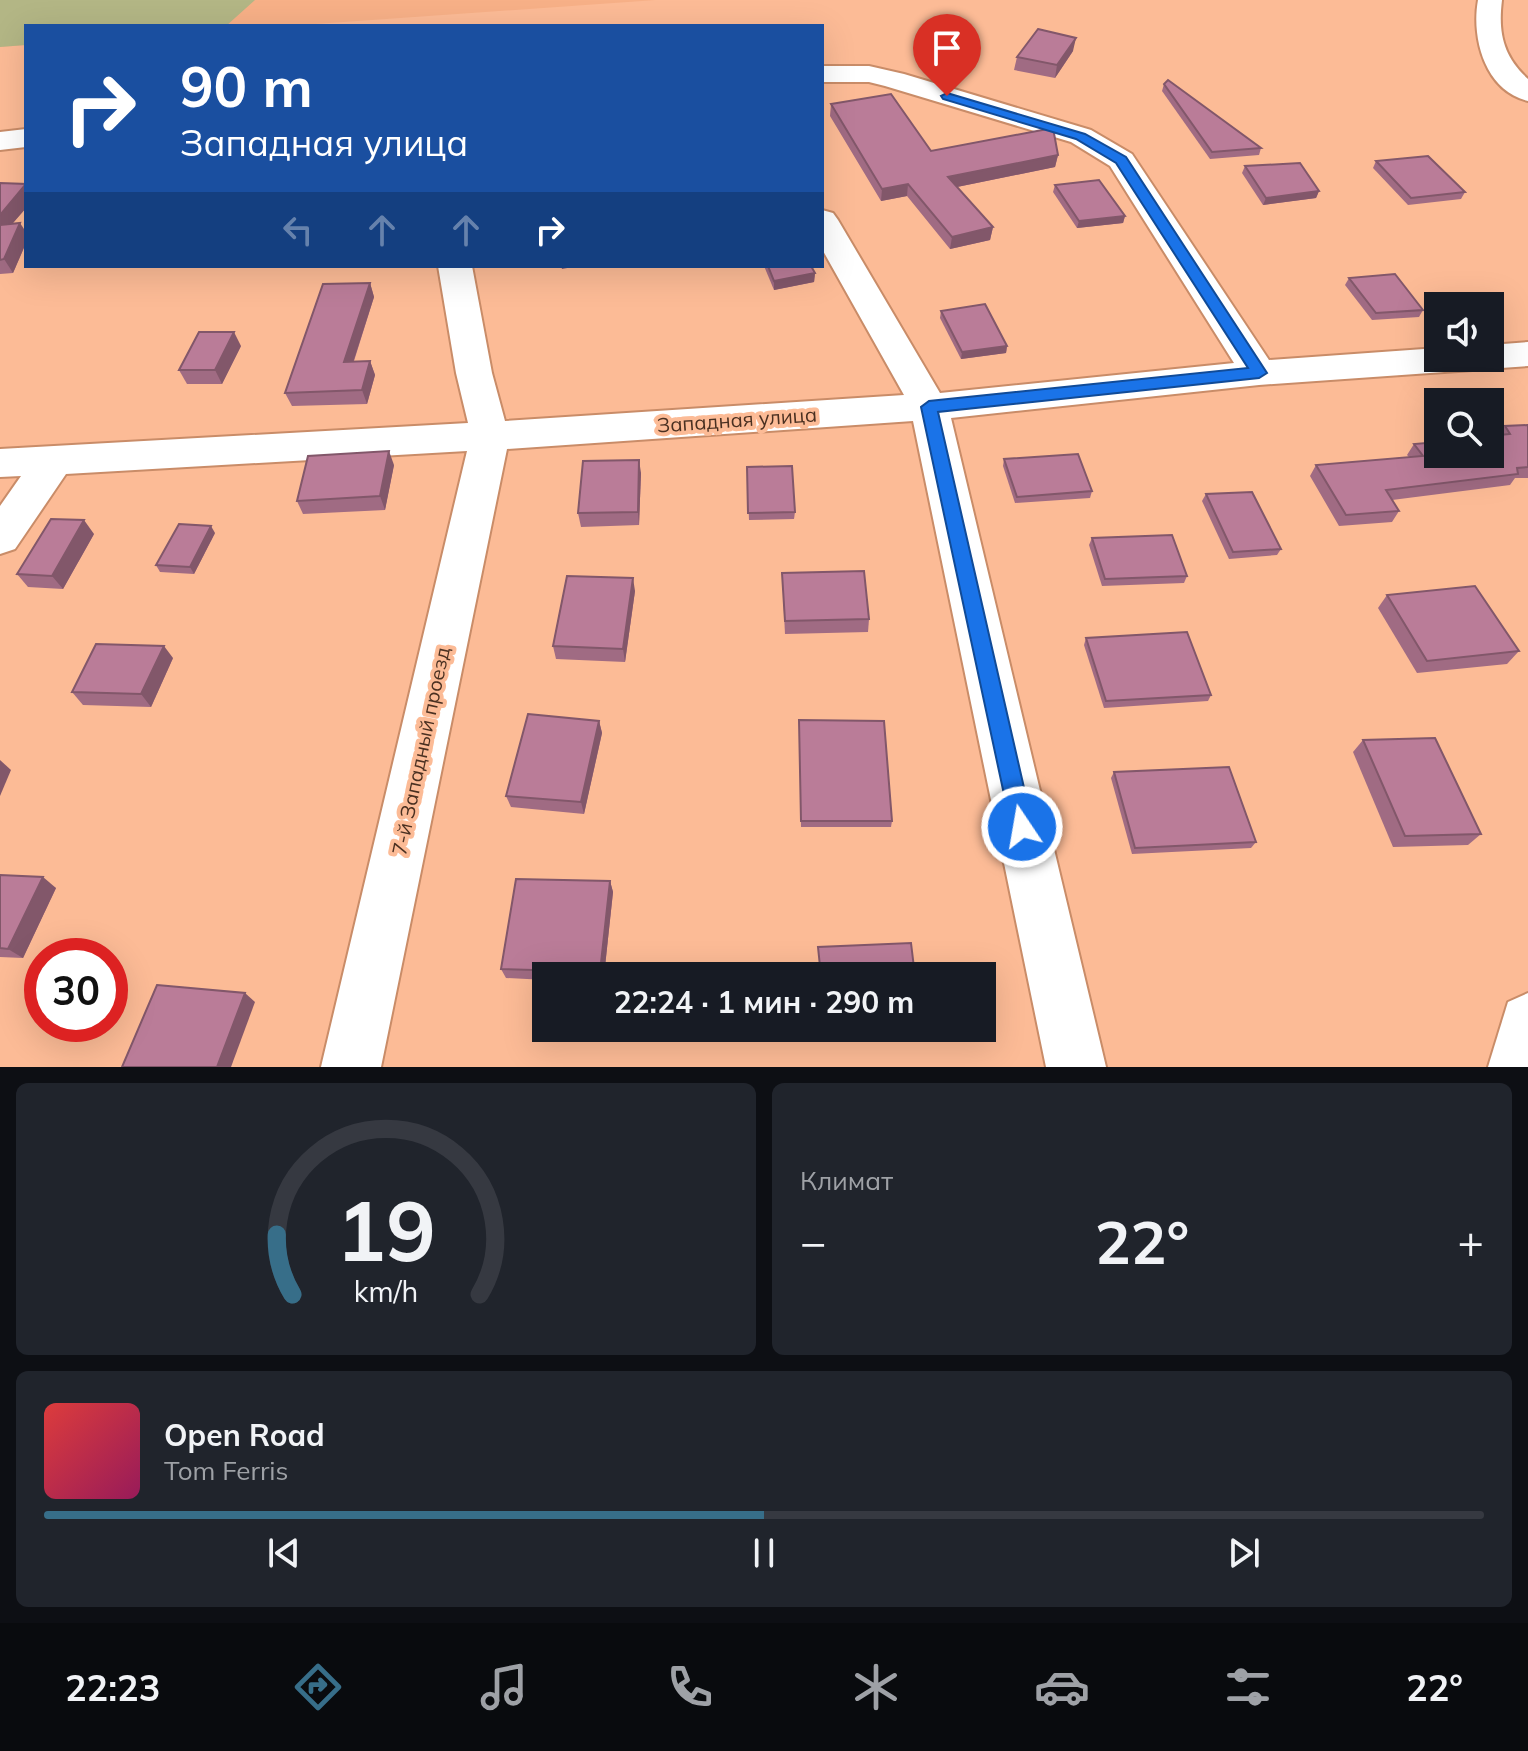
<!DOCTYPE html>
<html lang="ru">
<head>
<meta charset="utf-8">
<style>
  body { margin:0; font-family:Mulish,sans-serif; background:#20242c; color:#f1f3f6; height:100vh; display:flex; flex-direction:column; font-size:30px; white-space:nowrap }
  * { box-sizing:border-box; margin:0 }
  p { font-size:26px; color:#9ea1a6 }
  .icon { flex:none; width:44px; height:44px; fill:none; stroke:currentColor; stroke-width:2; stroke-linecap:round; stroke-linejoin:round }
  .map { position:relative; height:1067px; overflow:hidden }
  .panel { display:flex; flex-direction:column; gap:16px; padding:16px; background:#0d0f14; flex:1 }
  .panel>* { flex:none }
  .top-card { position:absolute; left:24px; top:24px; width:800px; height:244px; border-radius:0px; box-shadow:0 8px 32px #0002; background:#1a4fa0; color:#fff; overflow:hidden }
  .fabs { position:absolute; left:1424px; top:292px; display:grid; gap:16px }
  .fabs a { display:grid; place-items:center; width:80px; height:80px; border-radius:0px; background:#171b24; box-shadow:0 8px 32px #0002; font-size:40px }
  .speed { position:absolute; left:24px; top:938px; display:flex; gap:16px; font-size:40px; font-weight:700; text-align:center }
  .speed>* { display:grid; place-content:center; width:104px; height:104px; border-radius:50%; background:#171b24; box-shadow:0 8px 32px #0002; line-height:1 }
  .speed .limit { border:12px solid #d22; background:#fff; color:#111 }
  .pin { position:absolute; display:grid; place-items:center; width:68px; height:68px; color:#fff; margin:-82px -34px; border-radius:50% 50% 50% 0; rotate:-45deg; box-shadow:0 0 8px #0007 }
  .pin .icon { rotate:45deg }
  .me { position:absolute; width:88px; margin:-44px; rotate:348deg; stroke-linejoin:round; filter:drop-shadow(0 0 6px #0008) }
  .turn { display:flex; align-items:center; gap:28px; height:168px; padding:0 24px; font-size:36px }
  .turn .icon { width:104px; height:104px; stroke-width:2.5 }
  .turn b { display:block; font-size:56px; line-height:68px }
  .lanes { display:flex; align-items:center; height:76px; padding:0 24px; background:#0003; justify-content:center; gap:40px; direction:ltr }
  .lanes .off { opacity:.35 }
  .big { font-size:60px; font-weight:700; line-height:1.1 }
  .panel .card { flex:1; display:flex; flex-direction:column; justify-content:center; gap:12px; min-width:0; padding:0 28px; border-radius:12px; background:#20242c }
  .panel .dial { align-items:center; gap:0 }
  .dial svg { height:208px; overflow:visible; fill:none; stroke:#363941; stroke-width:7; stroke-linecap:round; text-anchor:middle }
  .dial text { fill:#f1f3f6; stroke:none }
  .song { display:flex; align-items:center; gap:24px }
  .cover { width:96px; height:96px; border-radius:12px; background:linear-gradient(135deg,hsl(0 70% 55%),hsl(330 70% 35%)) }
  .played { height:8px; border-radius:4px; background:linear-gradient(90deg,#376e89 50%,#363941 50%) }
  .keys { display:flex; justify-content:space-around; direction:ltr }
  .heat { display:flex; justify-content:space-between; align-items:center; font-size:44px; direction:ltr }
  .panel .tiles { flex:1; display:grid; gap:16px; grid-template-columns:1fr 1fr }
  .card:last-child { grid-column:span 2 }
  .trip { position:absolute; left:532px; top:962px; width:464px; height:80px; border-radius:0px; background:#171b24; box-shadow:0 8px 32px #0002; font-weight:700; line-height:80px; text-align:center }
  .menu { display:flex; height:128px; justify-content:space-around; align-items:center; background:#090b0e; color:#9ea1a6 }
  .menu .icon { width:56px; height:56px }
  .menu .current { color:#376e89 }
  .menu b { font-size:36px; color:#f1f3f6 }
  .map>svg:first-child { display:block }
  .built { fill:#f7b087 }
  .green { fill:#b3b685 }
  .lines { fill:none; stroke-linecap:round; stroke-linejoin:round }
  .minor-casing { stroke:#c98c68; stroke-width:4 }
  .minor { fill:#fff; fill-rule:evenodd }
  .wall { fill:#a06b83 }
  .shaded-wall { fill:#82576a }
  .building { fill:#ba7c98; stroke:#82576a; stroke-width:2 }
  .route { fill:#1a73e8; stroke:#114b97; stroke-width:2 }
  .labels { text-anchor:middle; stroke-width:8; stroke-linejoin:round; paint-order:stroke }
  .street-label { font-size:20px; fill:#4a3021; stroke:#fcbb96 }
</style>
</head>
<body>
<div class="map">
<svg width="1528" height="1067" viewBox="0 0 1528 1067">
  <rect width="100%" height="100%" fill="#fcbb96"/>
  <path class="built" d="M0 0H656L287 26H26V45L0 47Z"/>
  <path class="green" d="M0 0H255L226 26H26V45L0 47Z"/>
  <g class="lines">
    <g class="minor-casing">
      <g id="minor">
        <path d="M1478 0H1502C1498 33 1503 56 1528 79V101C1485 91 1471 38 1478 0Z"/>
        <path d="M822 66H869L904 74 1091 130 1132 154 1269 360 1438 348V358H1490V345L1528 342V366L1259 385 951 418 1106 1067H1046L913 421 507 449 381 1067H321L467 451 66 474 15 549 0 554V506L21 476 0 477V449L468 423 456 373 438 266H472L492 373 505 421 904 395 822 249V210L833 213 838 220 940 393 1234 363 1110 166 1071 142 885 86 869 82H822Z"/>
        <path d="M26 129V147L0 150V132Z"/>
        <path d="M1528 993V1067H1488L1508 1002Z"/>
      </g>
    </g>
    <use href="#minor" class="minor"/>
  </g>
  <g class="wall">
    <path d="M1073 51 1055 78 1014 70 1017 57Z"/>
    <path d="M1164 84 1261 148 1259 155 1210 159 1162 91Z"/>
    <path d="M831 104 931 151 1058 155 1055 167 957 187 993 227 990 240 950 249 907 196 881 201 830 116Z"/>
    <path d="M1376 161 1465 192 1461 199 1408 205 1373 168Z"/>
    <path d="M1245 166 1319 191 1316 198 1263 205 1242 173Z"/>
    <path d="M0 183 26 184V208L12 224 26 232V243L13 273 0 274Z"/>
    <path d="M1055 185 1125 216 1123 223 1077 228 1053 192Z"/>
    <path d="M764 266H811L815 273 814 282 774 290Z"/>
    <path d="M1349 278 1423 310 1419 317 1372 320 1345 285Z"/>
    <path d="M370 283 374 297 354 361H370L375 375 367 404 292 406 285 393Z"/>
    <path d="M941 311 1007 346 1006 353 961 359 940 318Z"/>
    <path d="M241 346 222 384H187L179 370Z"/>
    <path d="M1528 425V478H1515L1510 485 1392 500 1399 511 1392 522 1339 526 1310 476 1316 465 1409 457 1407 455 1414 444 1498 435 1505 426Z"/>
    <path d="M1004 459 1092 491 1090 498 1015 503 1003 466Z"/>
    <path d="M394 465 385 510 303 514 297 501Z"/>
    <path d="M747 467 795 512 794 519 749 520Z"/>
    <path d="M641 473 639 525 581 527 578 513Z"/>
    <path d="M1206 494 1281 549 1277 555 1229 559 1202 501Z"/>
    <path d="M215 533 194 574 160 572 156 565Z"/>
    <path d="M94 534 63 589 28 587 17 574Z"/>
    <path d="M1092 538 1187 576 1184 583 1102 586 1089 545Z"/>
    <path d="M782 573 869 619 868 632 785 634Z"/>
    <path d="M635 591 625 662 556 659 553 646Z"/>
    <path d="M1387 595 1519 651 1507 664 1417 673 1378 608Z"/>
    <path d="M1086 638 1211 695 1208 701 1104 708 1084 645Z"/>
    <path d="M173 658 151 707 83 705 72 692Z"/>
    <path d="M599 721 602 733 584 814 511 807 506 796Z"/>
    <path d="M799 727 892 821 891 827H801Z"/>
    <path d="M1363 740 1481 834 1468 845 1393 847 1353 752Z"/>
    <path d="M1114 772 1256 842 1251 848 1132 854 1111 778Z"/>
    <path d="M0 875 56 888 23 958 0 957Z"/>
    <path d="M610 881 613 892 604 976H546V980L506 978 501 969Z"/>
  </g>
  <g class="shaded-wall">
    <path d="M1076 38 1073 51 1055 78 1057 65Z"/>
    <path d="M1058 155 1055 167 947 189 948 177Z"/>
    <path d="M908 184 907 196 881 201 882 189Z"/>
    <path d="M26 185V208L0 238V215Z"/>
    <path d="M1319 191 1316 198 1263 205 1266 198Z"/>
    <path d="M1125 216 1123 223 1077 228 1079 221Z"/>
    <path d="M20 223 26 232V243L13 273 4 259Z"/>
    <path d="M993 227 990 240 950 249 952 237Z"/>
    <path d="M561 266H578L562 269Z"/>
    <path d="M815 273 814 282 774 290V281Z"/>
    <path d="M370 283 374 297 349 375 344 362Z"/>
    <path d="M234 332 241 346 222 384 215 370Z"/>
    <path d="M1007 346 1006 353 961 359 962 352Z"/>
    <path d="M370 361 375 375 367 404 362 390Z"/>
    <path d="M389 451 394 465 385 510 380 496Z"/>
    <path d="M639 460 641 473 639 525 638 512Z"/>
    <path d="M84 520 94 534 63 589 52 576Z"/>
    <path d="M211 526 215 533 194 574 190 567Z"/>
    <path d="M633 578 635 591 625 662 623 649Z"/>
    <path d="M164 646 173 658 151 707 141 694Z"/>
    <path d="M599 721 602 733 584 814 581 802Z"/>
    <path d="M0 760 11 770 0 796Z"/>
    <path d="M43 877 56 888 23 958 8 949Z"/>
    <path d="M610 881 613 892 604 976H601L600 972Z"/>
    <path d="M245 993 255 1002 231 1067H217Z"/>
  </g>
  <g class="building">
    <path d="M1038 29 1076 38 1057 65 1017 57Z"/>
    <path d="M1168 80 1261 148 1212 152 1164 84Z"/>
    <path d="M891 94 931 151 1053 128 1058 155 948 177 993 227 952 237 908 184 882 189 831 104Z"/>
    <path d="M1428 156 1465 192 1411 198 1376 161Z"/>
    <path d="M1300 163 1319 191 1266 198 1245 166Z"/>
    <path d="M1099 180 1125 216 1079 221 1055 185Z"/>
    <path d="M0 183 26 184 0 215Z"/>
    <path d="M20 223 4 259 0 260V225Z"/>
    <path d="M768 266H811L815 273 774 281Z"/>
    <path d="M1395 274 1423 310 1376 313 1349 278Z"/>
    <path d="M370 283 344 362 370 361 362 390 285 393 323 284Z"/>
    <path d="M985 304 1007 346 962 352 941 311Z"/>
    <path d="M199 332H234L215 370H179Z"/>
    <path d="M1528 425V467L1517 468 1518 474 1386 490 1399 511 1346 515 1316 465 1423 456 1414 444 1438 442V454H1490V436L1510 434 1505 426Z"/>
    <path d="M389 451 380 496 297 501 308 456Z"/>
    <path d="M1078 454 1092 491 1017 497 1004 459Z"/>
    <path d="M639 460 638 512 578 513 583 461Z"/>
    <path d="M792 466 795 512 748 513 747 467Z"/>
    <path d="M1252 492 1281 549 1233 552 1206 494Z"/>
    <path d="M51 519 84 520 52 576 17 574Z"/>
    <path d="M179 524 211 526 190 567 156 565Z"/>
    <path d="M1172 535 1187 576 1105 579 1092 538Z"/>
    <path d="M864 571 869 619 785 621 782 573Z"/>
    <path d="M567 576 633 578 623 649 553 646Z"/>
    <path d="M1475 586 1519 651 1427 661 1387 595Z"/>
    <path d="M1187 632 1211 695 1106 701 1086 638Z"/>
    <path d="M96 644 164 646 141 694 72 692Z"/>
    <path d="M528 714 599 721 581 802 506 796Z"/>
    <path d="M799 720 884 721 892 821H801Z"/>
    <path d="M1435 738 1481 834 1405 836 1363 740Z"/>
    <path d="M1229 767 1256 842 1135 848 1114 772Z"/>
    <path d="M0 875 43 877 8 949 0 948Z"/>
    <path d="M516 879 610 881 600 972 501 969Z"/>
    <path d="M911 943 915 976H821L818 947Z"/>
    <path d="M157 985 245 993 217 1067H122Z"/>
  </g>
  <path class="route" d="M947 93 1085 134 1126 157 1267 373 1259 378 938 412 1033 827 1030 834 1022 837 1014 834 1011 827 921 407 929 401 1248 368 1116 163 1076 139 943 99 941 96Z"/>
  <g class="labels">
    <g class="street-label">
      <text transform="translate(737 420) rotate(-4)" y="7">Западная улица</text>
      <text transform="translate(421 751) rotate(-78)" y="7">7-й Западный проезд</text>
    </g>
  </g>
</svg>
<div class="fabs">
<a><svg class="icon" aria-label="sound" viewBox="0 0 24 24"><path d="M4 9h4l5-4v14l-5-4H4zM17 9q2 3 0 6"/></svg></a>
<a><svg class="icon" aria-label="search" viewBox="0 0 24 24"><circle cx="10" cy="10" r="6"/><path d="M15 15l6 6"/></svg></a>
</div>
<div class="speed"><div class="limit">30</div></div>
<div class="pin" style="left:947px;top:96px;background:#d93025"><svg class="icon" aria-label="arrive" viewBox="0 0 24 24"><path d="M6 21V4h12l-3 4 3 4H6"/></svg></div>
<svg class="me" style="left:1022px;top:827px" viewBox="-20 -20 40 40"><circle r="17" fill="#1a73e8" stroke="#fff" stroke-width="3"/><path d="M0-11L8 9 0 5-8 9z" fill="#fff"/></svg>
<div class="trip">22:24 · 1 мин · 290 m</div>
<div class="top-card">
<div class="turn"><svg class="icon" aria-label="right" viewBox="0 0 24 24"><path d="M7 20v-9h11M14 6l5 5-5 5"/></svg><div><b>90 m</b>Западная улица</div></div>
<div class="lanes"><svg class="icon off" aria-label="left" viewBox="0 0 24 24"><path d="M17 20v-9H6M10 6l-5 5 5 5"/></svg><svg class="icon off" aria-label="ahead" viewBox="0 0 24 24"><path d="M12 20V5M6 11l6-6 6 6"/></svg><svg class="icon off" aria-label="ahead" viewBox="0 0 24 24"><path d="M12 20V5M6 11l6-6 6 6"/></svg><svg class="icon" aria-label="right" viewBox="0 0 24 24"><path d="M7 20v-9h11M14 6l5 5-5 5"/></svg></div>
</div>
</div>
<section class="panel">
<div class="tiles">
<div class="card dial"><svg viewBox="0 0 100 80">
<path d="M14 69A42 42 0 1 1 86 69"/>
<path d="M14 69A42 42 0 0 1 8 46" stroke="#376e89"/>
<text x="50" y="56" font-size="32" font-weight="700">19</text>
<text x="50" y="72" font-size="11">km/h</text>
</svg></div>
<div class="card"><p>Климат</p>
<div class="heat"><a>−</a><b class="big">22°</b><a>+</a></div>
</div>
<div class="card">
<div class="song"><i class="cover"></i><div><b>Open Road</b><p>Tom Ferris</p></div></div>
<div class="played"></div>
<div class="keys"><svg class="icon" aria-label="previous" viewBox="0 0 24 24"><path d="M18 5L8 12l10 7zM5 5v14"/></svg><svg class="icon" aria-label="pause" viewBox="0 0 24 24"><path d="M8 5v14M16 5v14"/></svg><svg class="icon" aria-label="next" viewBox="0 0 24 24"><path d="M6 5l10 7-10 7zM19 5v14"/></svg></div>
</div>
</div>
</section>
<nav class="menu">
<b>22:23</b>
<svg class="icon current" aria-label="directions" viewBox="0 0 24 24"><path d="M12 3l9 9-9 9-9-9zM9 14v-3h6M13 9l2 2-2 2"/></svg>
<svg class="icon" aria-label="music" viewBox="0 0 24 24"><path d="M9 18V5l10-2v13"/><circle cx="6" cy="18" r="3"/><circle cx="16" cy="16" r="3"/></svg>
<svg class="icon" aria-label="phone" viewBox="0 0 24 24"><path d="M5 4h4l2 5-3 2q2 4 5 5l2-3 5 2v4C11 20 4 13 5 4z"/></svg>
<svg class="icon" aria-label="climate" viewBox="0 0 24 24"><path d="M12 3v18M4 7l16 10M4 17L20 7"/></svg>
<svg class="icon" aria-label="car" viewBox="0 0 24 24"><path d="M5 17H2v-5l4-1 3-4h7l3 4 3 1v5h-3M9 17h6M6 11h13"/><circle cx="7" cy="17" r="2"/><circle cx="17" cy="17" r="2"/></svg>
<svg class="icon" aria-label="filters" viewBox="0 0 24 24"><path d="M4 7h16M4 17h16"/><circle cx="9" cy="7" r="2"/><circle cx="15" cy="17" r="2"/></svg>
<b>22°</b>
</nav>
</body>
</html>
